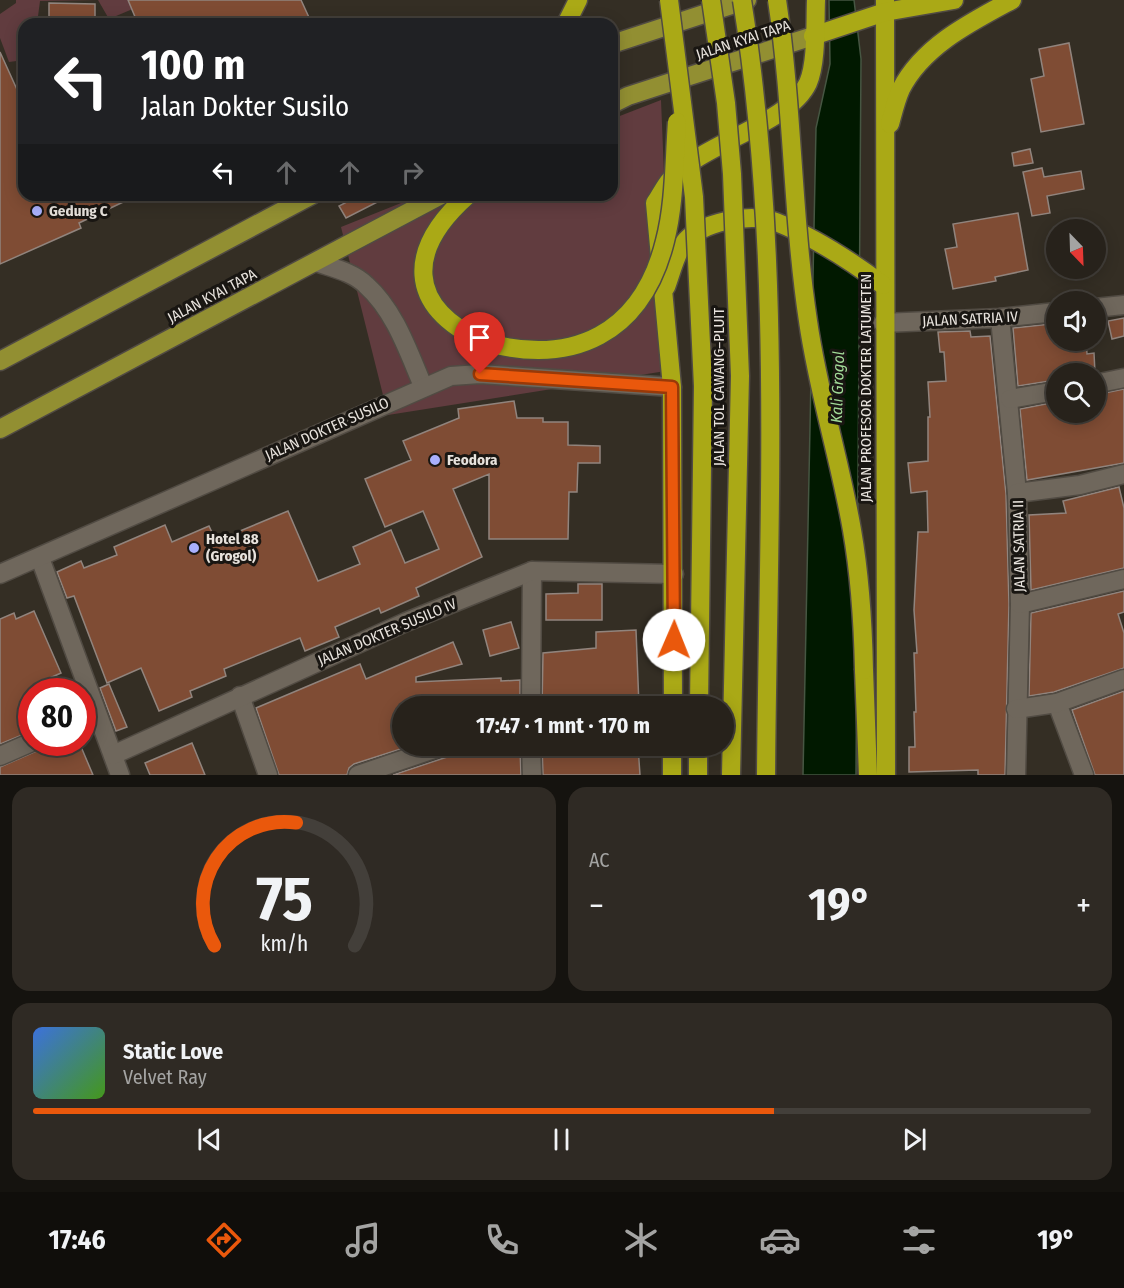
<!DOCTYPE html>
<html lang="id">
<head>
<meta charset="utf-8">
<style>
  body { margin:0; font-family:"Fira Sans Condensed",sans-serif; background:#2f2a24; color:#f1f3f6; height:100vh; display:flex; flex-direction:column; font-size:22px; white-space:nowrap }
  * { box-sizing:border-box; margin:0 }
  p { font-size:20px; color:#a4a4a3 }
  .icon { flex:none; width:33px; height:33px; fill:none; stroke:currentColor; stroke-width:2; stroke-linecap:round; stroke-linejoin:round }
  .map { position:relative; height:775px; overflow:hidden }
  .panel { display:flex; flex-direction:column; gap:12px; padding:12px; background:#15130f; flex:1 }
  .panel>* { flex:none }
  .hud { position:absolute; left:18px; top:18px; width:600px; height:183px; border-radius:18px; box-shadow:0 3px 15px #0003,0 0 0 2px #433f3a; background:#202124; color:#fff; overflow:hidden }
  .needle { width:39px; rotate:157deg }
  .buttons { position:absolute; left:1046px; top:219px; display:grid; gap:12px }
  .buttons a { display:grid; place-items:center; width:60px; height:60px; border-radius:50%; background:#27221b; box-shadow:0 3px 15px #0003,0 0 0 2px #433f3a; font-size:30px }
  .speed { position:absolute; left:18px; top:678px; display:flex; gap:12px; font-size:30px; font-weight:700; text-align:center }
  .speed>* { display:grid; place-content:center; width:78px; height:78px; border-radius:50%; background:#27221b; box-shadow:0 3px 15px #0003,0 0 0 2px #433f3a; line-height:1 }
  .speed .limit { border:9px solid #d22; background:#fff; color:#111 }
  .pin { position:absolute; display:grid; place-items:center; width:51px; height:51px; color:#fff; margin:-62px -26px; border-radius:50% 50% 50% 0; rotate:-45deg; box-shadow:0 0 6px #0007 }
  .pin .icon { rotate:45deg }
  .me { position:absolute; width:66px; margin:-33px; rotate:1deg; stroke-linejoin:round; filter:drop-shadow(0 0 4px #0008) }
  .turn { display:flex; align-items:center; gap:21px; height:126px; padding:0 24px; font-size:27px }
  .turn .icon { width:78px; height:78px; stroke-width:2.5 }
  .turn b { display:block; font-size:42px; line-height:51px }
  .lanes { display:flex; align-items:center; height:57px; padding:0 24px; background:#0003; justify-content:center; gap:30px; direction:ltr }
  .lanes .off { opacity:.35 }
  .big { font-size:45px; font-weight:700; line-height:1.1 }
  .panel .widget { flex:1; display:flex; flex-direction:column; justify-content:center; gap:9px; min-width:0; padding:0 21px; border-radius:18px; background:#2f2a24 }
  .panel .dial { align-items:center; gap:0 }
  .dial svg { height:156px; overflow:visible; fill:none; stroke:#433f3a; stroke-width:7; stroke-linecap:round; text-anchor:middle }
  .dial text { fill:#f1f3f6; stroke:none }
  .song { display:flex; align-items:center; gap:18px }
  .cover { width:72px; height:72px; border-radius:9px; background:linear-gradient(135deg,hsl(220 70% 55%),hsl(100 70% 35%)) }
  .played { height:6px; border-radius:3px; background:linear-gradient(90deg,#ea580c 70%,#433f3a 70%) }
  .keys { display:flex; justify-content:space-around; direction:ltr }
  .heat { display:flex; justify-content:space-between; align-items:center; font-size:33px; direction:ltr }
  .panel .tiles { flex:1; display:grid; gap:12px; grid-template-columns:1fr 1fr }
  .widget:last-child { grid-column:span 2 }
  .trip { position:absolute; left:392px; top:696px; width:342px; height:60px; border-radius:30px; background:#27221b; box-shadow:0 3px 15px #0003,0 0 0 2px #433f3a; font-weight:700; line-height:60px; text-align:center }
  .menu { display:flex; height:96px; justify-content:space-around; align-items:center; background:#100e0b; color:#a4a4a3 }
  .menu .icon { width:42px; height:42px }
  .menu .on { color:#ea580c }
  .menu b { font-size:27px; color:#f1f3f6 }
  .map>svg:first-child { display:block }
  .green { fill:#613c3f }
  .water { fill:#011900; stroke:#465642; stroke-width:1.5 }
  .building { fill:#7f4c34; stroke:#91847d; stroke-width:1.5 }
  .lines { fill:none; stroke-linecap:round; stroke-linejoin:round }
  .minor-casing { stroke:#514b43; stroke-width:21 }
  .major-casing { stroke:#514b43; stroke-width:21 }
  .highway-casing { stroke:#514b43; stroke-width:21 }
  .minor { stroke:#6f675c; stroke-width:18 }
  .major { stroke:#928f32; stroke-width:18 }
  .highway { stroke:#aaa916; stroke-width:18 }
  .highway-bridge-casing { stroke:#514b43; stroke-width:21; stroke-linecap:butt }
  .highway-bridge { stroke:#aaa916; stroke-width:18 }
  .route-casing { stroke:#983908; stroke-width:15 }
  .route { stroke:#ea580c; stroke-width:10 }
  .poi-dot { fill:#a9b0fc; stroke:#191612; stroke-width:2 }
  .labels { text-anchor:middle; stroke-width:6; stroke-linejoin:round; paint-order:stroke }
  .street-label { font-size:15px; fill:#e8e3dd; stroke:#191612 }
  .poi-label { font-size:15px; font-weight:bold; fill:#e8e3dd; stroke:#191612; text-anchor:start }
  .water-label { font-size:16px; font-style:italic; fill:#a2db98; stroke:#191612 }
</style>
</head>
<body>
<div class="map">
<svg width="1124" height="775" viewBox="0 0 1124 775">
  <rect width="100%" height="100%" fill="#342e24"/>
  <g class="green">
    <path d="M16 0H154L109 19 98 0 40 1 37 24H24V60L9 62 0 38V14L16 3Z"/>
    <path d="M661 100 672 370 388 415 341 227 421 195H612V119Z"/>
  </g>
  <path class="water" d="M829 0H854L861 59 856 775H803L816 128 830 64Z"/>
  <g class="building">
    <path d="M128 0H301L312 24H138Z"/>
    <path d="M49 3 95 4V24H49Z"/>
    <path d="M1069 43 1084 124 1041 132 1031 79 1044 76 1039 49Z"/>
    <path d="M0 52 24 105V195H138L79 223 81 228 0 264Z"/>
    <path d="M1030 149 1033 163 1014 166 1012 153Z"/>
    <path d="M1042 168 1044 177 1081 171 1084 189 1047 196 1050 213 1032 216 1023 172Z"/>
    <path d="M360 195H391L346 218 339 206Z"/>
    <path d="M1018 213 1028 270 995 277 996 281 953 289 945 249 957 247 953 224Z"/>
    <path d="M1124 318V336L1112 339 1108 321Z"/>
    <path d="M1051 324 1052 340H1086L1087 354 1094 353 1095 373 1056 374V380L1018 386 1013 328Z"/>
    <path d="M970 331 971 337 990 336 1006 494 1009 604 1005 775H978V770L909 772V747H915L914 712H916L914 653H917L914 610 918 532H928L927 491 911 493 908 463 928 461V417H930L928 382 946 381 944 352H940L938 332Z"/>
    <path d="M1124 389V463L1027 480 1020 409 1056 402V412H1095V395Z"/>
    <path d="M514 401 517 418H543V422H568V445L600 446V463H578L577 492H569L568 539H489V474L453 489 482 557 416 588 419 596 381 613 379 608 335 627 339 637 305 651 300 638 224 669 226 676 190 691 192 697 159 711 141 668 107 683 74 596 67 598 57 572 81 561 84 568 117 555 114 547 165 525 172 542 209 526 216 541 288 511 318 581 360 564 353 547 391 530 405 563 439 549 423 511 385 527 365 479 411 460 403 441 459 418 458 409Z"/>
    <path d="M1119 487 1124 508V568L1031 590 1029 515 1066 513 1063 501Z"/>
    <path d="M578 584H602V620H546V594L578 593Z"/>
    <path d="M1124 591V612L1118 614 1124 633V668L1054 692 1029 696 1031 613Z"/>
    <path d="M34 611 61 673 34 685 37 692H32V731L0 744V619L14 613 16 619Z"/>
    <path d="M511 622 519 648 490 656 483 630Z"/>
    <path d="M636 630 639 706H542L543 653 596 648V632Z"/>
    <path d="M453 642 462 664 416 677V682L501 678V681L520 680V706H402V746H410L354 764 349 768 347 775H279L256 708 360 664 366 679Z"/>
    <path d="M109 684 127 727 116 731 100 688Z"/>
    <path d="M1124 691V775H1095L1072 710Z"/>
    <path d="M57 742H79L93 775H0V767Z"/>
    <path d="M192 743 205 775H150L145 763Z"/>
    <path d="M454 746H478V749L490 748V751L520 750 521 775H393L447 757 452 753Z"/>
    <path d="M542 746H638L640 775H543Z"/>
  </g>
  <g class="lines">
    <g class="minor-casing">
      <g id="minor">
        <path d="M316 262C333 268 353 272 366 285 395 311 408 351 423 386"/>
        <path d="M1095 308 1124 305"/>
        <path d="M1000 318 1017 493 1020 604 1016 775"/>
        <path d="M883 323 1000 318 1056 312"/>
        <path d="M1095 384 1124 378"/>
        <path d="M1010 399 1056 391"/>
        <path d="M1017 493 1080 485 1124 474"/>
        <path d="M40 558 120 775"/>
        <path d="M0 574 451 376 480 374 672 387"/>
        <path d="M1020 604 1124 579"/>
        <path d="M240 696 268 775"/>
        <path d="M1057 703 1084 775"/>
        <path d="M531 706 532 571"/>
        <path d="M1016 709 1057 703 1124 679"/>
        <path d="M531 746 532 775"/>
        <path d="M113 755 406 622 532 571 674 574"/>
        <path d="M0 756 32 742"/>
        <path d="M358 775 443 746"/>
      </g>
    </g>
    <g class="major-casing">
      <g id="major">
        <path d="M612 44 747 0"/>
        <path d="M612 104 628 96 813 36"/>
        <path d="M0 361 312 195"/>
        <path d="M0 429 441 195"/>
      </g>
    </g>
    <g class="highway-casing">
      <g id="highway">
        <path d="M885 0 886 775"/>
        <path d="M566 24 578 0"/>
        <path d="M813 36 885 12 954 0"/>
        <path d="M890 124C893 113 896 100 901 89 923 46 971 22 1012 0"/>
        <path d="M468 195C407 249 405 306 484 342"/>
        <path d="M666 287C671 274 675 256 683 244 698 222 752 212 776 222 814 237 851 261 883 285"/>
        <path d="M864 670 868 775"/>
        <path d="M673 706 672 387 655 203C660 196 664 187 670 180 702 143 789 124 808 83 817 63 815 22 816 0"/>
        <path d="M672 775V746"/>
        <path d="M698 775V746"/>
      </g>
    </g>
    <use href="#minor" class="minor"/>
    <use href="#major" class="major"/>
    <use href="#highway" class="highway"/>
    <g class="highway-bridge-casing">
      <g id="highway-bridge">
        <path d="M669 0 694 197 703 386 699 706"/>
        <path d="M711 0 726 103 732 174 740 376 731 775"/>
        <path d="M742 0C783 255 768 517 766 775"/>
        <path d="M777 0C793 106 792 215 808 321 818 392 840 460 852 530 860 576 863 623 864 670"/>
        <path d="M484 342C574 367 642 333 665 241 675 203 674 161 677 122"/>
      </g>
    </g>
    <use href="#highway-bridge" class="highway-bridge"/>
  </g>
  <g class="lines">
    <g class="route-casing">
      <path id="route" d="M480 374 672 387 674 640"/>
    </g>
    <use href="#route" class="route"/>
  </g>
  <g class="poi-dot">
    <circle cx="37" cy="211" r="6"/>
    <circle cx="435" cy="460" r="6"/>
    <circle cx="194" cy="548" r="6"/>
  </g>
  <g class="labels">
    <g class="street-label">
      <text transform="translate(743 40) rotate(-18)" y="5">JALAN KYAI TAPA</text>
      <text transform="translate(212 296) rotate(-28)" y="5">JALAN KYAI TAPA</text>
      <text transform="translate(970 319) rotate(-3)" y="5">JALAN SATRIA IV</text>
      <text transform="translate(719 387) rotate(-90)" y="5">JALAN TOL CAWANG–PLUIT</text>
      <text transform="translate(866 388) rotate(-90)" y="5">JALAN PROFESOR DOKTER LATUMETEN</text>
      <text transform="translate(327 429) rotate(-24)" y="5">JALAN DOKTER SUSILO</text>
      <text transform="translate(1019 546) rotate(-91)" y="5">JALAN SATRIA II</text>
      <text transform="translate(387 632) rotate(-23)" y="5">JALAN DOKTER SUSILO IV</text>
    </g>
    <g class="poi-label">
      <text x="49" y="216">Gedung C</text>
      <text x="447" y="465">Feodora</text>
      <text x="206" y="544">Hotel 88<tspan x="206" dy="17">(Grogol)</tspan></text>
    </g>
    <g class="water-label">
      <text transform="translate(837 387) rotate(-88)" y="6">Kali Grogol</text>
    </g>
  </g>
</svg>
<div class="buttons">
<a><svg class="needle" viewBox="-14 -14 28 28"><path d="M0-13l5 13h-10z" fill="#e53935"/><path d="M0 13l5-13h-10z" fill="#a4a4a3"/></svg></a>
<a><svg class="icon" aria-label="sound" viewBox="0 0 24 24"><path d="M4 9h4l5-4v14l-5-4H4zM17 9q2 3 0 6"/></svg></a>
<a><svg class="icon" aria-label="search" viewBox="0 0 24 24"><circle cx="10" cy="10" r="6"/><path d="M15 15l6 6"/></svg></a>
</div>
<div class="speed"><div class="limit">80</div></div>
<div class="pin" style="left:480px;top:374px;background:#d93025"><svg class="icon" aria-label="arrive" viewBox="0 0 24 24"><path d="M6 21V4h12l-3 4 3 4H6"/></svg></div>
<svg class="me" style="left:674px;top:640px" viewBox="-20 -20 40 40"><circle r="19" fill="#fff"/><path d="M0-13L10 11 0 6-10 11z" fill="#ea580c"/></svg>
<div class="trip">17:47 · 1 mnt · 170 m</div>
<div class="hud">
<div class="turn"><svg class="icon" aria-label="left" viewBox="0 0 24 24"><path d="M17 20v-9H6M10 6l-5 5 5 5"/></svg><div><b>100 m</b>Jalan Dokter Susilo</div></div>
<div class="lanes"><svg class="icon" aria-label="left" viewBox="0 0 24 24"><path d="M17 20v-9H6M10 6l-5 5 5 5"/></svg><svg class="icon off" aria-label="ahead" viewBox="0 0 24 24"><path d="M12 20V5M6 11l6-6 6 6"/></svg><svg class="icon off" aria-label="ahead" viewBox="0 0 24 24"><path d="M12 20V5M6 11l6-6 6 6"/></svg><svg class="icon off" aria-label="right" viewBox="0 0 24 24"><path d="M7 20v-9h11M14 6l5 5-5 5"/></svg></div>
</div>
</div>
<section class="panel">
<div class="tiles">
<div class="widget dial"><svg viewBox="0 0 100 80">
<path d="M14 69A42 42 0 1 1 86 69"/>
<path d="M14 69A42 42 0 0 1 56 6" stroke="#ea580c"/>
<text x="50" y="56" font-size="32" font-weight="700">75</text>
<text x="50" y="72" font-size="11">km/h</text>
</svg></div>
<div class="widget"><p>AC</p>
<div class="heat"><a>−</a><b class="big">19°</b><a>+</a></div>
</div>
<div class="widget">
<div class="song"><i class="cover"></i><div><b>Static Love</b><p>Velvet Ray</p></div></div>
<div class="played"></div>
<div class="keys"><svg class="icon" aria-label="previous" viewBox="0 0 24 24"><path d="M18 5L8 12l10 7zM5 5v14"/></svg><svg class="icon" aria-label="pause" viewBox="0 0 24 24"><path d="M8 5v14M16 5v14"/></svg><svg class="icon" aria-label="next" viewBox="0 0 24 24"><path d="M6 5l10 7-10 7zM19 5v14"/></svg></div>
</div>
</div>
</section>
<nav class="menu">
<b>17:46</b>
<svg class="icon on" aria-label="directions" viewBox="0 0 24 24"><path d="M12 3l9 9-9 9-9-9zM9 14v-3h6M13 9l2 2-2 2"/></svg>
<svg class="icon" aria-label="music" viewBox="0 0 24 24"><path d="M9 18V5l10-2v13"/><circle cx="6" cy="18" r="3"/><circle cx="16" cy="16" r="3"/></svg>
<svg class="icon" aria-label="phone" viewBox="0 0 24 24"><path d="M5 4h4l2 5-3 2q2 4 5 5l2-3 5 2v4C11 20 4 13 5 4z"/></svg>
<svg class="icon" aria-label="climate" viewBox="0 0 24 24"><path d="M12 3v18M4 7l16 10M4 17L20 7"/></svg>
<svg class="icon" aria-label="car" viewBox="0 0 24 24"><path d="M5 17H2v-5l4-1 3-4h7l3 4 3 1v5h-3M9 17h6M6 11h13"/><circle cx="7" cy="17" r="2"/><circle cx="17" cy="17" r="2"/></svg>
<svg class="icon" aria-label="filters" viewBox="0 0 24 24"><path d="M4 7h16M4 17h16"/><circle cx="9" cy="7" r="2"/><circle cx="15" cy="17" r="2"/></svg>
<b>19°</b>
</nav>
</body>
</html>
